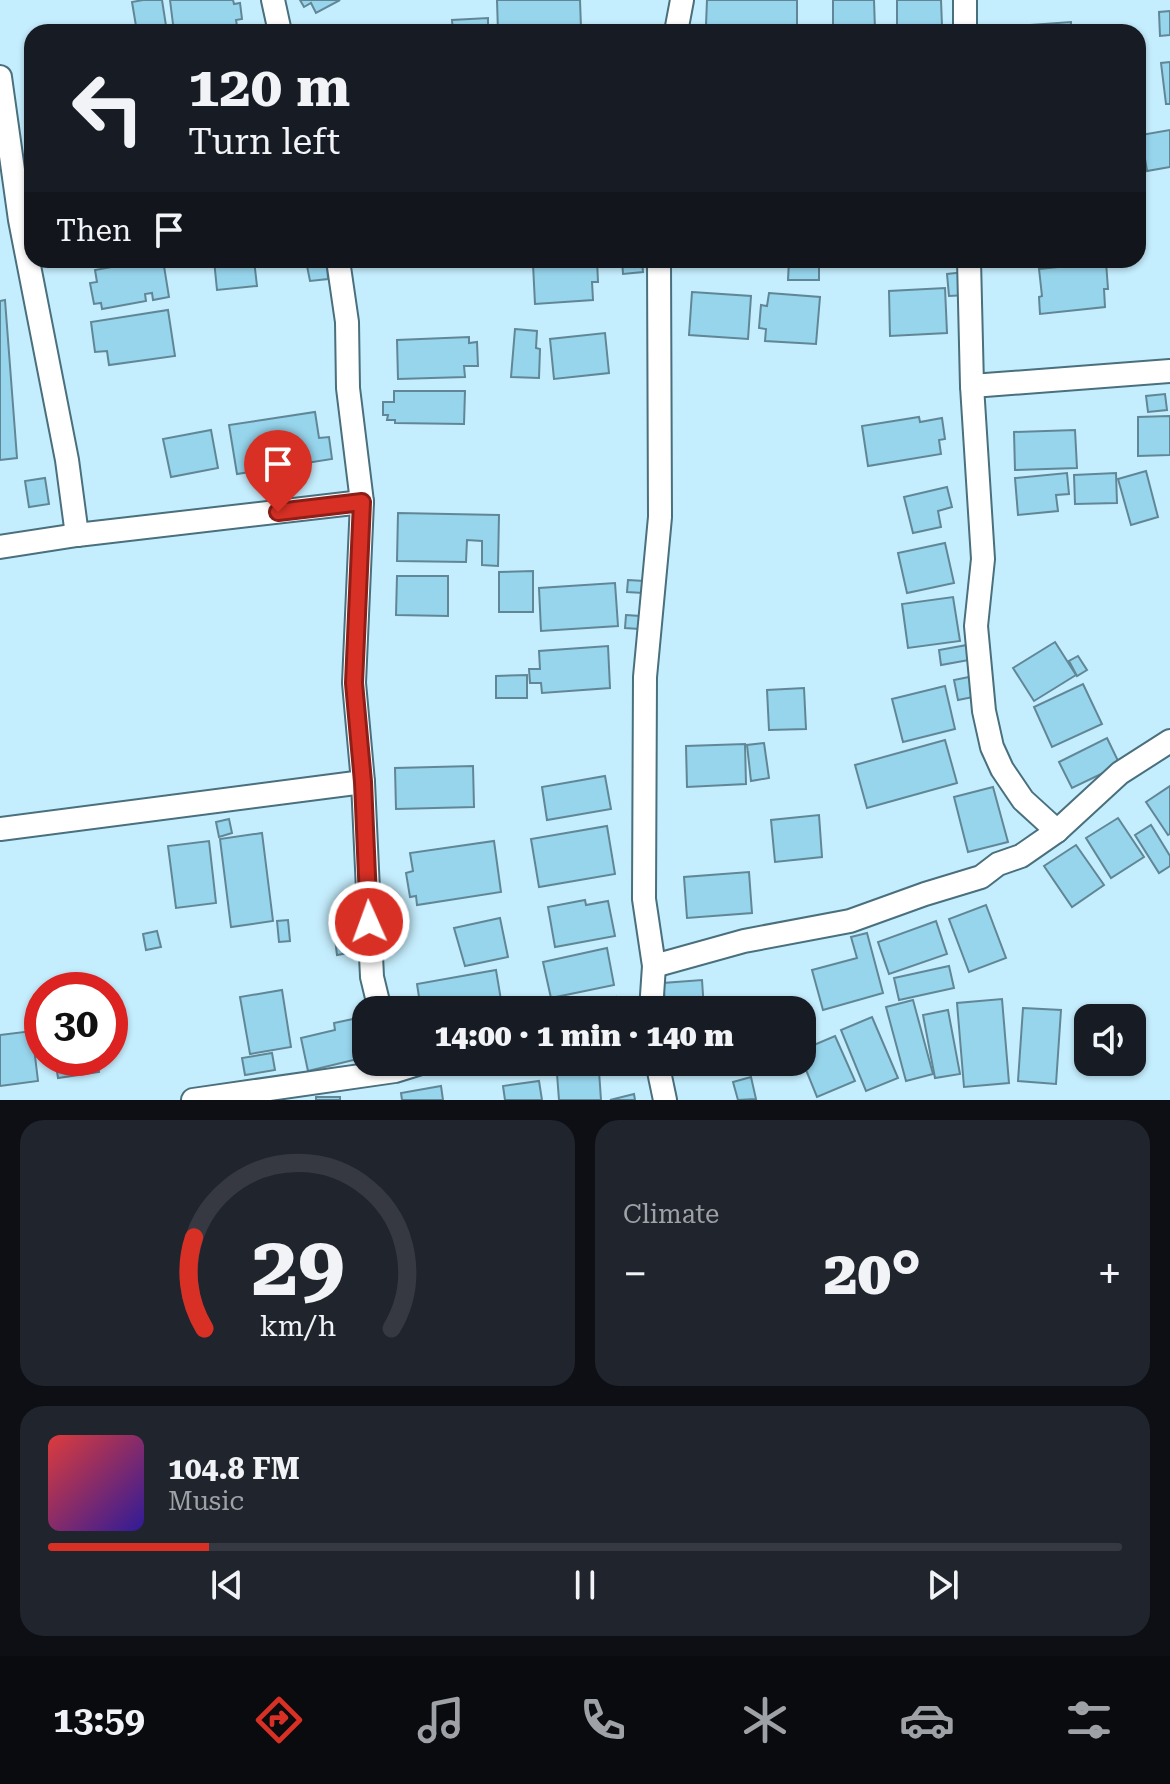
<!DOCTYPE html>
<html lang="en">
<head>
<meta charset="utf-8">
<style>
  body { margin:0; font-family:"Roboto Serif",serif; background:#20242c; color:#f1f3f6; height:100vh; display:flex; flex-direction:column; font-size:30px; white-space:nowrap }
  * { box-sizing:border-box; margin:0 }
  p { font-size:26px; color:#9ea1a6 }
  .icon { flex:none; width:44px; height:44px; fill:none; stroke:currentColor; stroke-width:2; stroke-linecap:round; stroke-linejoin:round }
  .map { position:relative; height:1100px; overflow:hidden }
  .panel { display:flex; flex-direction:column; gap:20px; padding:20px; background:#0d0f14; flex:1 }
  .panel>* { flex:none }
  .top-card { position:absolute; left:24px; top:24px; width:1122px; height:244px; border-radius:24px; box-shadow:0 2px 6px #0004; background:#171b24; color:#f1f3f6; overflow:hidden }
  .fabs { position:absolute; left:1074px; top:1004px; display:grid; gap:16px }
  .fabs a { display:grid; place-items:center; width:72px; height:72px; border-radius:16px; background:#171b24; box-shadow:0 2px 6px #0004; font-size:40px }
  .speed { position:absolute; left:24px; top:972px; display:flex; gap:16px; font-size:40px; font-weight:700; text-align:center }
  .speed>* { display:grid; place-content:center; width:104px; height:104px; border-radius:50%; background:#171b24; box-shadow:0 2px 6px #0004; line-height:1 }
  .speed .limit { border:12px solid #d22; background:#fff; color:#111 }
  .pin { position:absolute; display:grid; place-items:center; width:68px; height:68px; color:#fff; margin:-82px -34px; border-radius:50% 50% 50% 0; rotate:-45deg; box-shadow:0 0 8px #0007 }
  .pin .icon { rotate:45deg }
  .me { position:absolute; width:88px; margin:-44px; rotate:358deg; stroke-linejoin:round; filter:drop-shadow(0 0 6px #0008) }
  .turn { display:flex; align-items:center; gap:28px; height:168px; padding:0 32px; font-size:36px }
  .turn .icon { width:104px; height:104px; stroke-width:2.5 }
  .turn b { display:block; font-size:56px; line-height:68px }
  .then { display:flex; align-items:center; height:76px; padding:0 32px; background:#0003; gap:16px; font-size:30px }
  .big { font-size:60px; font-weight:800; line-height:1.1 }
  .panel .widget { flex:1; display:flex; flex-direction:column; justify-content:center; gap:12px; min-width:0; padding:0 28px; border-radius:24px; background:#20242c }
  .panel .dial { align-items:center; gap:0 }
  .dial svg { height:208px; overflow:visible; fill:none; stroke:#363941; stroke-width:7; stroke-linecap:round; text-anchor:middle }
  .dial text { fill:#f1f3f6; stroke:none }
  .song { display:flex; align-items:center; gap:24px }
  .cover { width:96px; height:96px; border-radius:12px; background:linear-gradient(135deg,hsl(0 70% 55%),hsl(250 70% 35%)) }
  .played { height:8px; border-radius:4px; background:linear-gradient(90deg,#d93025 15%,#363941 15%) }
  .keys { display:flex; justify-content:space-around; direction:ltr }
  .heat { display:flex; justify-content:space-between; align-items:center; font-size:44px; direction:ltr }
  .panel .tiles { flex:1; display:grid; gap:20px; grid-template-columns:1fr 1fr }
  .widget:last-child { grid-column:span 2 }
  .trip { position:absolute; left:352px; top:996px; width:464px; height:80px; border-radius:24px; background:#171b24; box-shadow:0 2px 6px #0004; font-weight:800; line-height:80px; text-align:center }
  .tab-bar { display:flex; height:128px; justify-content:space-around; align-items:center; background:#090b0e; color:#9ea1a6 }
  .tab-bar .icon { width:56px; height:56px }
  .tab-bar .on { color:#d93025 }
  .tab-bar b { font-size:36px; color:#f1f3f6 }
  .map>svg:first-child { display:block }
  .building { fill:#97d5ec; stroke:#618796; stroke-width:2 }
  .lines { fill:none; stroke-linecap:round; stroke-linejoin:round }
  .minor-casing { stroke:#4a6f7d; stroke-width:26 }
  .minor { stroke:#fff; stroke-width:22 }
  .route-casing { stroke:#8d1f18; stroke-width:20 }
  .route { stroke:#d93025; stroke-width:14 }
</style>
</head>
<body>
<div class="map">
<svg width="1170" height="1100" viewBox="0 0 1170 1100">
  <rect width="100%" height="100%" fill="#c4edfd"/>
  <g class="building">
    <path d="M143 0H162L167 32H137L132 2Z"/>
    <path d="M170 0H233L234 4 240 3 242 19 236 20 238 32H174Z"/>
    <path d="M300 0H340L316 13 311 3 304 7Z"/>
    <path d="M497 0H580L581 28 498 32Z"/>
    <path d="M707 0H797V28L706 25Z"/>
    <path d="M833 0H874L875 30 833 31Z"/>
    <path d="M897 0H941L942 26 897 27Z"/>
    <path d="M1170 11V35L1160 36 1159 12Z"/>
    <path d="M488 18V32H453L452 20Z"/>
    <path d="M1071 22V32H1004L1003 27Z"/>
    <path d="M1170 62V104H1166L1161 63Z"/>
    <path d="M1170 130V167L1147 171 1141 135Z"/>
    <path d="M150 260H163L169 297 153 300 152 293 145 294 146 301 102 309 101 303 94 304 90 283 97 282 95 270Z"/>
    <path d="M214 260H254L257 286 217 290Z"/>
    <path d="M597 260 598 282H592L593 300 535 304 533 264Z"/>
    <path d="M622 260H642L643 272 623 274Z"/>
    <path d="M789 260H819V280H788Z"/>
    <path d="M1049 260H1069V265L1050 266Z"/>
    <path d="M1106 262 1108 289H1104L1105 307 1040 314 1039 297 1042 296 1039 269Z"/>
    <path d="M327 264 328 279 310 281 307 266Z"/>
    <path d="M965 272 967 295 949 296 947 274Z"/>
    <path d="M945 288 947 333 890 336 889 291Z"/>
    <path d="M692 292 751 296 748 339 689 335Z"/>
    <path d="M769 293 820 297 816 344 765 341 766 329 759 328 761 305 767 306Z"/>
    <path d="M5 300 17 458 0 460V301Z"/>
    <path d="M168 310 175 356 109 365 107 351 95 352 91 322Z"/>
    <path d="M515 329 537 331 536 348 540 349 539 378 511 377Z"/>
    <path d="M605 333 609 373 554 379 550 339Z"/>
    <path d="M469 337V343L477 342 478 366H464L465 377 398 379 397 340Z"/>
    <path d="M394 391H465L464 424 395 423V420H387L388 415H383V402H394Z"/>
    <path d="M1165 394 1167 410 1148 412 1146 396Z"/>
    <path d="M315 412 319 438 329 437 332 459 237 474 229 425Z"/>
    <path d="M1170 416V455L1138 456V417Z"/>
    <path d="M919 417 920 422 942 418 945 439 939 440 941 454 868 466 862 426Z"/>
    <path d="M211 430 218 468 171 477 163 439Z"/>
    <path d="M1075 430 1077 468 1015 470 1014 432Z"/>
    <path d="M1146 471 1158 517 1131 525 1118 479Z"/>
    <path d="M1067 473 1069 494 1056 495 1058 511 1018 515 1015 478Z"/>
    <path d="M1116 473 1117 503 1075 504 1074 475Z"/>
    <path d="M45 478 49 504 29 507 25 481Z"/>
    <path d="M947 487 952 507 938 511 941 527 913 533 904 497Z"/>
    <path d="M398 513 499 515 498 566 482 565V541L467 540 466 562 397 561Z"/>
    <path d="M945 543 954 583 907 593 898 553Z"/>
    <path d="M533 571V612H499V572Z"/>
    <path d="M397 576H448V616L396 615Z"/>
    <path d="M628 580 644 581 643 593 627 592Z"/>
    <path d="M615 583 618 626 541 631 539 588Z"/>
    <path d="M953 597 960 641 908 648 902 604Z"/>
    <path d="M626 615 640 616 639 629 625 628Z"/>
    <path d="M1055 642 1076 675 1034 701 1013 668Z"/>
    <path d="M967 645 969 660 941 665 939 650Z"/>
    <path d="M608 646 610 688 542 693 541 683H530L529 669H540L539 651Z"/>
    <path d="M1078 656 1087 670 1077 676 1069 661Z"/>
    <path d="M527 675V698H496V676Z"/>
    <path d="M974 676 978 696 958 700 954 680Z"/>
    <path d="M1083 684 1102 724 1052 747 1034 707Z"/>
    <path d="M945 686 955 729 903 742 892 699Z"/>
    <path d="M804 688 806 729 769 730 767 690Z"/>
    <path d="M1107 738 1120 765 1072 788 1059 762Z"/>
    <path d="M945 740 957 783 867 808 855 765Z"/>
    <path d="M764 743 769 778 751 781 747 745Z"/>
    <path d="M745 744 746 784 687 787 686 746Z"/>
    <path d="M473 766 474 807 396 809 395 768Z"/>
    <path d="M605 776 611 809 547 820 542 787Z"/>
    <path d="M1170 786V834L1168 835 1146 802Z"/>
    <path d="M993 787 1008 842 968 852 954 797Z"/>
    <path d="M819 815 822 857 775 862 771 820Z"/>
    <path d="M1118 818 1144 857 1111 878 1086 838Z"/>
    <path d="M229 819 232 833 219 837 216 822Z"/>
    <path d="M1151 825 1170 856V866L1159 873 1135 835Z"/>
    <path d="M607 826 615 874 539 887 531 839Z"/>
    <path d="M262 833 273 921 231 927 220 839Z"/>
    <path d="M209 841 216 903 176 908 168 846Z"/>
    <path d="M494 841 501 892 417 905 416 896 410 897 406 873 413 871 410 853Z"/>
    <path d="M1076 845 1104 885 1072 907 1044 866Z"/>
    <path d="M749 872 752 913 687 918 684 877Z"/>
    <path d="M585 900 586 905 608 901 615 936 555 947 548 907Z"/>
    <path d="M986 905 1006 958 969 972 949 919Z"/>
    <path d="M500 918 508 957 465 966 454 928Z"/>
    <path d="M288 920 290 941 279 942 277 921Z"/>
    <path d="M936 921 947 954 889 974 878 942Z"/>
    <path d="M356 928 360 951 337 955 334 931Z"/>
    <path d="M157 931 161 947 146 950 143 934Z"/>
    <path d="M867 933 883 993 823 1010 812 970 857 958 851 937Z"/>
    <path d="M607 948 614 985 551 998 543 962Z"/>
    <path d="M949 966 954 988 899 1000 894 978Z"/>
    <path d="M496 970 502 1006 477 1010H421L417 984Z"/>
    <path d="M702 980 704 1010H666L663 983Z"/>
    <path d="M87 981 88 990H46L45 987Z"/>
    <path d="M282 990 291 1047 250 1054 240 997Z"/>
    <path d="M616 997 618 1010H549Z"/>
    <path d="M798 998 805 1014 802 1015V1010H773Z"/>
    <path d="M1002 999 1009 1083 964 1087 957 1003Z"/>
    <path d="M913 1000 933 1074 906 1081 886 1007Z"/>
    <path d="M1023 1008 1061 1010 1056 1084 1018 1081Z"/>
    <path d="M948 1010 960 1074 935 1078 923 1015Z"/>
    <path d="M872 1017 898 1078 866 1091 841 1030Z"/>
    <path d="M353 1019 354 1025 366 1022V1057L308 1071 301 1038 335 1030 334 1023Z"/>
    <path d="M32 1031 38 1081 0 1086V1035Z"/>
    <path d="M835 1036 855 1081 817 1097 802 1060V1050Z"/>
    <path d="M272 1053 275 1070 245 1075 242 1058Z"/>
    <path d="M55 1058H97L99 1072 58 1078Z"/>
    <path d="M599 1071 601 1100H559L557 1074Z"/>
    <path d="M751 1077 756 1099 738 1100 733 1082Z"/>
    <path d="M539 1081 542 1100H505L503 1086Z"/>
    <path d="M441 1086 443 1100H402L401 1093Z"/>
    <path d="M634 1094 635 1100H610Z"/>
    <rect x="316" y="1097" width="24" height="3"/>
  </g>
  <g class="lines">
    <g class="minor-casing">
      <g id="minor">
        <path d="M273 0 280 32"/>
        <path d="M676 32 682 0"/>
        <path d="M965 32V0"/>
        <path d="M0 77 20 220 67 460 77 535"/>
        <path d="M338 260 347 322 348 388 362 502 354 683 363 782 372 977 380 1010"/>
        <path d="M969 260 972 386 983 559 976 626 984 711 992 747 1002 769 1023 800 1057 831"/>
        <path d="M972 386 1170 371"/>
        <path d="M0 547 77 535 362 502"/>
        <path d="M0 829 363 782"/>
        <path d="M654 966 744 941 850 921 925 894 981 877 998 864 1021 856 1057 831 1120 773 1170 741"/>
        <path d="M651 1010 654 966 644 899 645 677 660 517 659 260"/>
        <path d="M657 1062 665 1100"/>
        <path d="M193 1100 395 1071 424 1062"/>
      </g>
    </g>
    <use href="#minor" class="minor"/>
  </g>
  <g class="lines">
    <g class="route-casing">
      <path id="route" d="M278 512 362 502 354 683 363 782 369 922"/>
    </g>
    <use href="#route" class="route"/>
  </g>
</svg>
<div class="fabs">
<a><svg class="icon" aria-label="sound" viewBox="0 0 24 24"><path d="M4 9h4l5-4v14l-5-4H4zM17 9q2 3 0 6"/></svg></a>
</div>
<div class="speed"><div class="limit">30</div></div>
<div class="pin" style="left:278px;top:512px;background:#d93025"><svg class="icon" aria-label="arrive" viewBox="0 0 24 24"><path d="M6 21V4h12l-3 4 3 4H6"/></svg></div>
<svg class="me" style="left:369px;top:922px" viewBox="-20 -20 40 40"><circle r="17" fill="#d93025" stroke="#fff" stroke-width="3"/><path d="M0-11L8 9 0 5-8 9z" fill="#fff"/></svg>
<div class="trip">14:00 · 1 min · 140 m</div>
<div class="top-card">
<div class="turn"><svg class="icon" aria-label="left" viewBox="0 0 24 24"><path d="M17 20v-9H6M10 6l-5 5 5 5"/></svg><div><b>120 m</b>Turn left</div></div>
<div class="then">Then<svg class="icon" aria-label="arrive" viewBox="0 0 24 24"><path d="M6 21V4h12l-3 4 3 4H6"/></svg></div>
</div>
</div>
<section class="panel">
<div class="tiles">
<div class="widget dial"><svg viewBox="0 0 100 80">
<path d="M14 69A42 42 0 1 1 86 69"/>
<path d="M14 69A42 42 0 0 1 10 34" stroke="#d93025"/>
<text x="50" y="56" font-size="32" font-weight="700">29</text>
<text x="50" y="72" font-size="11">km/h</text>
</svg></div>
<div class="widget"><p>Climate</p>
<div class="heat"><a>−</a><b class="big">20°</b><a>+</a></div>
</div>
<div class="widget">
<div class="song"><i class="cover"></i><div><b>104.8 FM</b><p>Music</p></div></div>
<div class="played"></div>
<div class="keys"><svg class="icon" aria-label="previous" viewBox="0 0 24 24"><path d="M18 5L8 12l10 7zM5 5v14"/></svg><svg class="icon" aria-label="pause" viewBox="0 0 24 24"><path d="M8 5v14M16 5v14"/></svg><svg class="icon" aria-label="next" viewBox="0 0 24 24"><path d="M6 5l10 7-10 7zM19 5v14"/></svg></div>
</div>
</div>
</section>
<nav class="tab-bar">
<b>13:59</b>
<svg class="icon on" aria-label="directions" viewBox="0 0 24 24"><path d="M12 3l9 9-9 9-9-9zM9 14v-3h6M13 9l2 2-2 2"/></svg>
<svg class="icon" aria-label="music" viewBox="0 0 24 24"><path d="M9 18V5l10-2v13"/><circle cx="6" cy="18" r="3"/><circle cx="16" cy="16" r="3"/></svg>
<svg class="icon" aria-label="phone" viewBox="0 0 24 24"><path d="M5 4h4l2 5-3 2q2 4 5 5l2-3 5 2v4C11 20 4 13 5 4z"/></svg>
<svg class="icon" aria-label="climate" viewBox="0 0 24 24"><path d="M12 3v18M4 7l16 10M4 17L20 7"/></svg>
<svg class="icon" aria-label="car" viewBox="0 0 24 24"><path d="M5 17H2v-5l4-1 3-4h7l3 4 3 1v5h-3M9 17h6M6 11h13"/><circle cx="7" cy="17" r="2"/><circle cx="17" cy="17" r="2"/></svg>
<svg class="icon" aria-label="filters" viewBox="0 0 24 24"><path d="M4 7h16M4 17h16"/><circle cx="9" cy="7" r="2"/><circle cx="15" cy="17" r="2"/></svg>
</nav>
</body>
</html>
